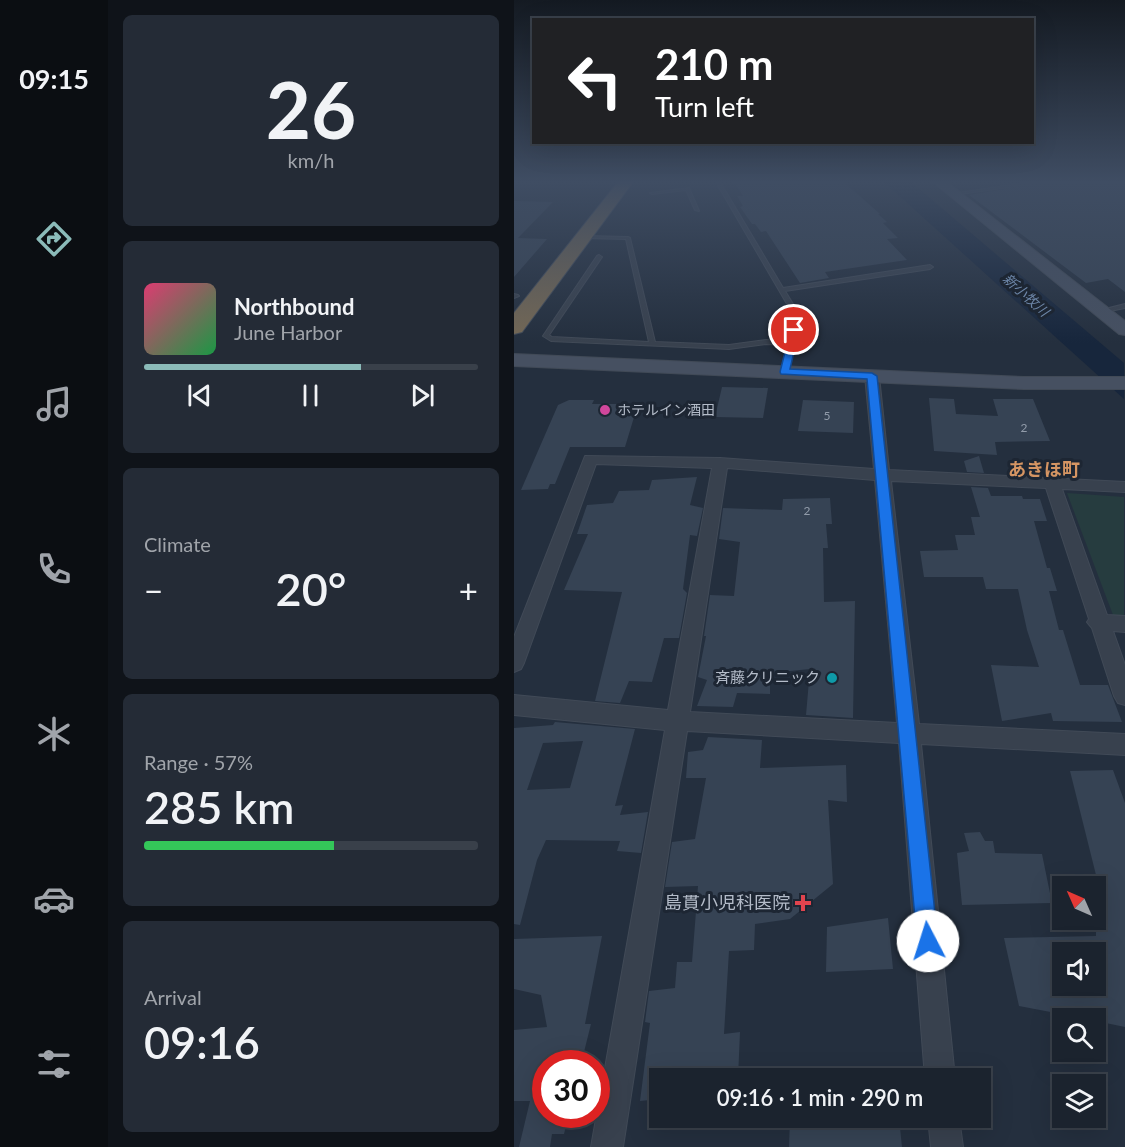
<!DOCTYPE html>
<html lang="en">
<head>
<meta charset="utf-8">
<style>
  body { margin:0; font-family:Lato,"Noto Sans JP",sans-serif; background:#242b36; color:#f1f3f6; height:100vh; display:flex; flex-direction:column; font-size:22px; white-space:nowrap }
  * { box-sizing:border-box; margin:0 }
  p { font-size:20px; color:#a0a4aa }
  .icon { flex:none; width:33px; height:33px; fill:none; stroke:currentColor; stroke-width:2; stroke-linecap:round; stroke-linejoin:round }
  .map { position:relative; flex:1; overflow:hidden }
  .panel { display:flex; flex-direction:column; gap:15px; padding:15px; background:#0f1319; width:406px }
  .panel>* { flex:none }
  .top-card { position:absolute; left:18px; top:18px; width:502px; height:126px; border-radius:0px; box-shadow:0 6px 24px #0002,0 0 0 2px #39404a; background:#202124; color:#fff; overflow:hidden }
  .needle { width:39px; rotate:315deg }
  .fabs { position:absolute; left:538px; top:876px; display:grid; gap:12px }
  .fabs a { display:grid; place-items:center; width:54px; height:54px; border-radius:0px; background:#1b232e; box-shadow:0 6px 24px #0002,0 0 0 2px #39404a; font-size:30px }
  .speed { position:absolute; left:18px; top:1050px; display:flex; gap:12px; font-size:30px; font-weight:700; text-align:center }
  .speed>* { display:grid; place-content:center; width:78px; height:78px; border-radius:50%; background:#1b232e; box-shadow:0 6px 24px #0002,0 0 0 2px #39404a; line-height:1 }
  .speed .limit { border:9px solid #d22; background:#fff; color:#111 }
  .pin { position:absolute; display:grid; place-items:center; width:51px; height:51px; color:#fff; margin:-26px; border:3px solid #fff; border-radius:50%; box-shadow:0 2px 6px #0007 }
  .me { position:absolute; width:66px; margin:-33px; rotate:355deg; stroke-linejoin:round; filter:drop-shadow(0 0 4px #0008) }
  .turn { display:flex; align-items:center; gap:21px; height:126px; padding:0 24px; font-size:27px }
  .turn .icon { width:78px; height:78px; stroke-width:2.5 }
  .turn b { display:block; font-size:42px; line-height:51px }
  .big { font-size:45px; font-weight:600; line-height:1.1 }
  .panel .tile { flex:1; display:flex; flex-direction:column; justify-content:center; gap:9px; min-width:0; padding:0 21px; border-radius:9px; background:#242b36 }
  .panel .dial { align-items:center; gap:0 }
  .dial b { font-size:78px; line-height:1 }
  .song { display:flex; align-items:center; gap:18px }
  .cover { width:72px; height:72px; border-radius:9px; background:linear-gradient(135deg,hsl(340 70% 55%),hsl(140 70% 35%)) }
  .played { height:6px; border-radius:3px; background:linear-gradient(90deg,#8bbbb9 65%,#39404a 65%) }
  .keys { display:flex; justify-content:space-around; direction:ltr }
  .heat { display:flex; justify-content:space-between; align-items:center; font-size:33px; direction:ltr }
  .charge { height:9px; border-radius:4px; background:linear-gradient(90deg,#34c759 57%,#39404a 0) }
  .trip { position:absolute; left:135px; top:1068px; width:342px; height:60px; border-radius:0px; background:#1b232e; box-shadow:0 6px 24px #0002,0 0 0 2px #39404a; font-weight:600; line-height:60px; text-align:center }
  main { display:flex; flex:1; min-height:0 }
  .menu { display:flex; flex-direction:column; width:108px; justify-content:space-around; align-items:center; background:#0b0e12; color:#a0a4aa }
  .menu .icon { width:42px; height:42px }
  .menu .current { color:#8bbbb9 }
  .menu b { font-size:27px; color:#f1f3f6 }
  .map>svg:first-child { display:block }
  .green { fill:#263c3f }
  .water { fill:#17263c }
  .building { fill:#364354; fill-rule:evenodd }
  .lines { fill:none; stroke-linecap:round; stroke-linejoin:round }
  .lane-casing { stroke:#414a57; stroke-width:2 }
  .street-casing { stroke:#414a57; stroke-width:2 }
  .secondary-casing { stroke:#414a57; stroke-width:2 }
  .highway-casing { stroke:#434c59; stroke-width:2 }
  .lane { fill:#38414e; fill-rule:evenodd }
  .street { fill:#38414e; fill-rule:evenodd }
  .secondary { fill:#465061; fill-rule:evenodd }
  .highway { fill:#746855; fill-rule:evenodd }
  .route { fill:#1a73e8; stroke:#114b97; stroke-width:1.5 }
  .hotel-dot { fill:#d1479c; stroke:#1d2633; stroke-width:2 }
  .culture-dot { fill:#0f9aa8; stroke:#1d2633; stroke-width:2 }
  .health-dot { fill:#e0444e; stroke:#1d2633; stroke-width:2 }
  .labels { text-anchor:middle; stroke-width:6; stroke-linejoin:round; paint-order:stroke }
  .number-label { font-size:12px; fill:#929caa }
  .far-water-label { font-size:14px; font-style:italic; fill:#6d86a8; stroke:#1d2633 }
  .far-poi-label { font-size:14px; fill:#b4bcc9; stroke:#1d2633; text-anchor:start }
  .poi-label { font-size:15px; fill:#b4bcc9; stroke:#1d2633; text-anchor:end }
  .quarter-label { font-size:18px; font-weight:bold; fill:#d59563; stroke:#1d2633 }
  .near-poi-label { font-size:18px; fill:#b4bcc9; stroke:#1d2633; text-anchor:end }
</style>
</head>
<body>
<main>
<nav class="menu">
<b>09:15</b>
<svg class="icon current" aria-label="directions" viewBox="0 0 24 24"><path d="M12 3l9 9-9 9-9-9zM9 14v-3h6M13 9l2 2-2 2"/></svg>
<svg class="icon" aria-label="music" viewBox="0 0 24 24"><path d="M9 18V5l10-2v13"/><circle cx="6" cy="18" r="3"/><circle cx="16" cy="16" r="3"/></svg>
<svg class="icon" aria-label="phone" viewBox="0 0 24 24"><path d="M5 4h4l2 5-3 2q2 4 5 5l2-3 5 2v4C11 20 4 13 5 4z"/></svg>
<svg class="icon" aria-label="climate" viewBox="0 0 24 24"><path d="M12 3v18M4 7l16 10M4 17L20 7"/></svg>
<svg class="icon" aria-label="car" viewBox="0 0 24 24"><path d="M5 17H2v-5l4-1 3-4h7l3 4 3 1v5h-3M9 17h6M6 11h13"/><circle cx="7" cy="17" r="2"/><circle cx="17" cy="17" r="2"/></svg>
<svg class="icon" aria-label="filters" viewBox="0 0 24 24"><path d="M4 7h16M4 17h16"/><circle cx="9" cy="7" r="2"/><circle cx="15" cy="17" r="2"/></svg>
</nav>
<section class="panel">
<div class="tile dial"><b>26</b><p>km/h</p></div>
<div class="tile">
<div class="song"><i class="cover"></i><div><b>Northbound</b><p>June Harbor</p></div></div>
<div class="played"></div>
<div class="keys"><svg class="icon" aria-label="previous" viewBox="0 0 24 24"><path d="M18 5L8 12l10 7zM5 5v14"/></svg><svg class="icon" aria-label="pause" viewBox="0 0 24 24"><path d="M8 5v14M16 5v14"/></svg><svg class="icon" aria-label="next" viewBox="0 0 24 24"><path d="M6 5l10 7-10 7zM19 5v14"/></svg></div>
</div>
<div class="tile"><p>Climate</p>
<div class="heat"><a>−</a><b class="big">20°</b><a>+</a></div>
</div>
<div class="tile"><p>Range · 57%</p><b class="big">285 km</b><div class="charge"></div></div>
<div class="tile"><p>Arrival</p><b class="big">09:16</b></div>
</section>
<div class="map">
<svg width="611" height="1147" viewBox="0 0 611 1147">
  <rect width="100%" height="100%" fill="#242f3e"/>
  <path class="green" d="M553 493 610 497V615H599Z"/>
  <path class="water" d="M370 182H397L610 363V399Z"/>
  <g class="building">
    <path d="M220 182H330L366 214H364L373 222 369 223 384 238 373 239 393 260 311 272 315 278 286 283 252 231 247 232 241 224H238L226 207 229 206 223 196H229Z"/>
    <path d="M533 182H611V292L594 279 572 283 455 195Z"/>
    <path d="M0 201 39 202 4 238 33 239 0 277Z"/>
    <path d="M208 387 254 388 249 418 201 417Z"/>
    <path d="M415 398 440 399 442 414 484 416 479 399H519L536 441 481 442 483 455 420 451Z"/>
    <path d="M55 400H80L78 404H124L111 447H56L41 484H36L34 489 7 490 44 405Z"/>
    <path d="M289 400 340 402 339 433 284 431Z"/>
    <path d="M465 456 470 473 453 472 450 461Z"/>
    <path d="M183 477 176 505 189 508 183 536 176 535 169 589 173 593 165 638H150L138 682 115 681 106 703 81 701 108 592 50 590 74 534H63L73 505 99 503 105 491 135 490 138 480Z"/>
    <path d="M457 487 474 488 477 496H508L509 499H526L533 521H520L533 568H536L543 591H535L545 630H549L566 685H594L608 722 539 721 537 713 488 721 477 665 525 667 513 630 504 589H472L469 577H410L406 551 444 550 441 535H461L457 517H466Z"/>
    <path d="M316 498 318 524H312L314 548H309L310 602 341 601 339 718 292 715 296 669 256 673V694L223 693 219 707 183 706 193 680 184 677 192 636H190L196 595 220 596 226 542 205 539 209 508 268 510 269 499Z"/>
    <path d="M41 722 121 729 101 806 109 805 106 815 134 812 127 853 103 851 106 841 32 840 23 860 6 925 0 924V728L39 725ZM69 741 56 788 13 790 29 743Z"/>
    <path d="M194 737 248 740 246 768 332 765 333 802 314 800 319 884 276 919 241 924 240 950 215 951 210 1034 226 1032 224 1078H146V1099L126 1101 136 1023 131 1022 135 991 161 988 163 962H178L184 886 151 887 158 842 181 839 192 778H172L174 752 189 750Z"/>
    <path d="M599 770 611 803V1027L582 1021V1018H568L505 1006 490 938 582 936V875L556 771ZM549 952H582V986H549Z"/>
    <path d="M466 832 471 841H479L481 853 528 854 538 903 448 905 443 853 455 851 450 833Z"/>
    <path d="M374 918 379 969 312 972 313 927Z"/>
    <path d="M88 936 71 1024H77L67 1064H32V1114H55L50 1134H38L36 1147H5L16 1101H0V1030L33 1027 27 995 0 989V939Z"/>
    <path d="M276 1118H385L388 1147H275Z"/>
  </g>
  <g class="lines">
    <g class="lane-casing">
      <g id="lane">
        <path d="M202 182H206L269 288 416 265 419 267 416 269 271 291 282 309 285 322 274 372 271 374 268 372 274 345 252 344 215 349 37 341 29 336 83 256 85 255 88 257 35 335 38 337 135 342 112 239 69 238V237L71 236 114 237 116 238 141 342 215 345 252 340 275 341 279 322 276 309Z"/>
        <path d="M517 182H531L439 195 437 194Z"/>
        <path d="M175 188 185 211 181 210 172 190 138 194 136 193Z"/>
        <path d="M0 294 4 295 5 296 0 298Z"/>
        <path d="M611 304V308L586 313 583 311Z"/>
      </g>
    </g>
    <g class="street-casing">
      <g id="street">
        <path d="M358 372 365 376 375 470 611 482V492L548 489 593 615 611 616V632L599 631 611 665V705L604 703 600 696 578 628 573 622 575 619 532 488 377 481 405 724 611 734V755L407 744 441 1078H411L385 743 173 731 109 1147H77L151 730 0 715V695L154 710 198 468 82 464 10 663 7 669 0 672V637L71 456 206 458 360 469 351 376ZM213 468 361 480 383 723 176 712Z"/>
        <path d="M414 1118H445L449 1147H417Z"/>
      </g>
    </g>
    <g class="secondary-casing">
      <g id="secondary">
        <path d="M419 182H433L611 321V335L605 334Z"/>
        <path d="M0 354 510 377H611V389H510L0 366Z"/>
      </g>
    </g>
    <g class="highway-casing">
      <path id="highway" d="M104 182H119L8 332 0 334V313Z"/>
    </g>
    <use href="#lane" class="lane"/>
    <use href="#street" class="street"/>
    <use href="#secondary" class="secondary"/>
    <use href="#highway" class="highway"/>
  </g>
  <linearGradient id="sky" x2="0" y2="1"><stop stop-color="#141a22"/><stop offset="0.53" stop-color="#3f4d63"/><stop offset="1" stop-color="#3f4d63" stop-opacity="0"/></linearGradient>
  <rect width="611" height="343" fill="url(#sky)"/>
  <path class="route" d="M277 328 285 330 276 369 358 373 363 376 424 941 421 948 414 951 406 948 403 941 353 379 267 374 266 372Z"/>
  <circle class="hotel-dot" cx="91" cy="410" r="6"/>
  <circle class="culture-dot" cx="318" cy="678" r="6"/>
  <path class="health-dot" d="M286 894h6v6h6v6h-6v6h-6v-6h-6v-6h6z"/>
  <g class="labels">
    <g class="number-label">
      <text x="313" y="420">5</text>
      <text x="510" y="432">2</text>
      <text x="293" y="515">2</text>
    </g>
    <g class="far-water-label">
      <text transform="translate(512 295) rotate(42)" y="5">新小牧川</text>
    </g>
    <g class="far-poi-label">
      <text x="103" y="415">ホテルイン酒田</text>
    </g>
    <g class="poi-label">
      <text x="306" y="683">斉藤クリニック</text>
    </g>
    <g class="quarter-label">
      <text x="530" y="476">あきほ町</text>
    </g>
    <g class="near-poi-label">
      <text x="276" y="909">島貫小児科医院</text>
    </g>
  </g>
</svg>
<div class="fabs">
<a><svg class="needle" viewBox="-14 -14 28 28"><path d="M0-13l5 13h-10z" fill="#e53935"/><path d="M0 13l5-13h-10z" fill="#a0a4aa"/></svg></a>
<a><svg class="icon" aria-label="sound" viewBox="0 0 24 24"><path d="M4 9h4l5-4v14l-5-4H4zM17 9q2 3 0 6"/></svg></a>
<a><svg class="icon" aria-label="search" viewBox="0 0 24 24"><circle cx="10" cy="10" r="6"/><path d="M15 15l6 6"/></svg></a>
<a><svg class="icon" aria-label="layers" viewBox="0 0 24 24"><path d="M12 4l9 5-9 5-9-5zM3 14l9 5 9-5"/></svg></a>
</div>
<div class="speed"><div class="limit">30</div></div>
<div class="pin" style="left:280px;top:330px;background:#d93025"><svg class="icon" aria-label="arrive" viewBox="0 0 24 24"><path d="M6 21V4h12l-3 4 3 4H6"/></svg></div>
<svg class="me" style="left:414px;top:941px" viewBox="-20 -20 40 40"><circle r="19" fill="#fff"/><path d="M0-13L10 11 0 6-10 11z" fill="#1a73e8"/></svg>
<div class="trip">09:16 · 1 min · 290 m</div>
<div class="top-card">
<div class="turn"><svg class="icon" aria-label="left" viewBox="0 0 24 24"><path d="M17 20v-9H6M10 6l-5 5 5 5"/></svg><div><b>210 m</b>Turn left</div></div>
</div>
</div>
</main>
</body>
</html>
